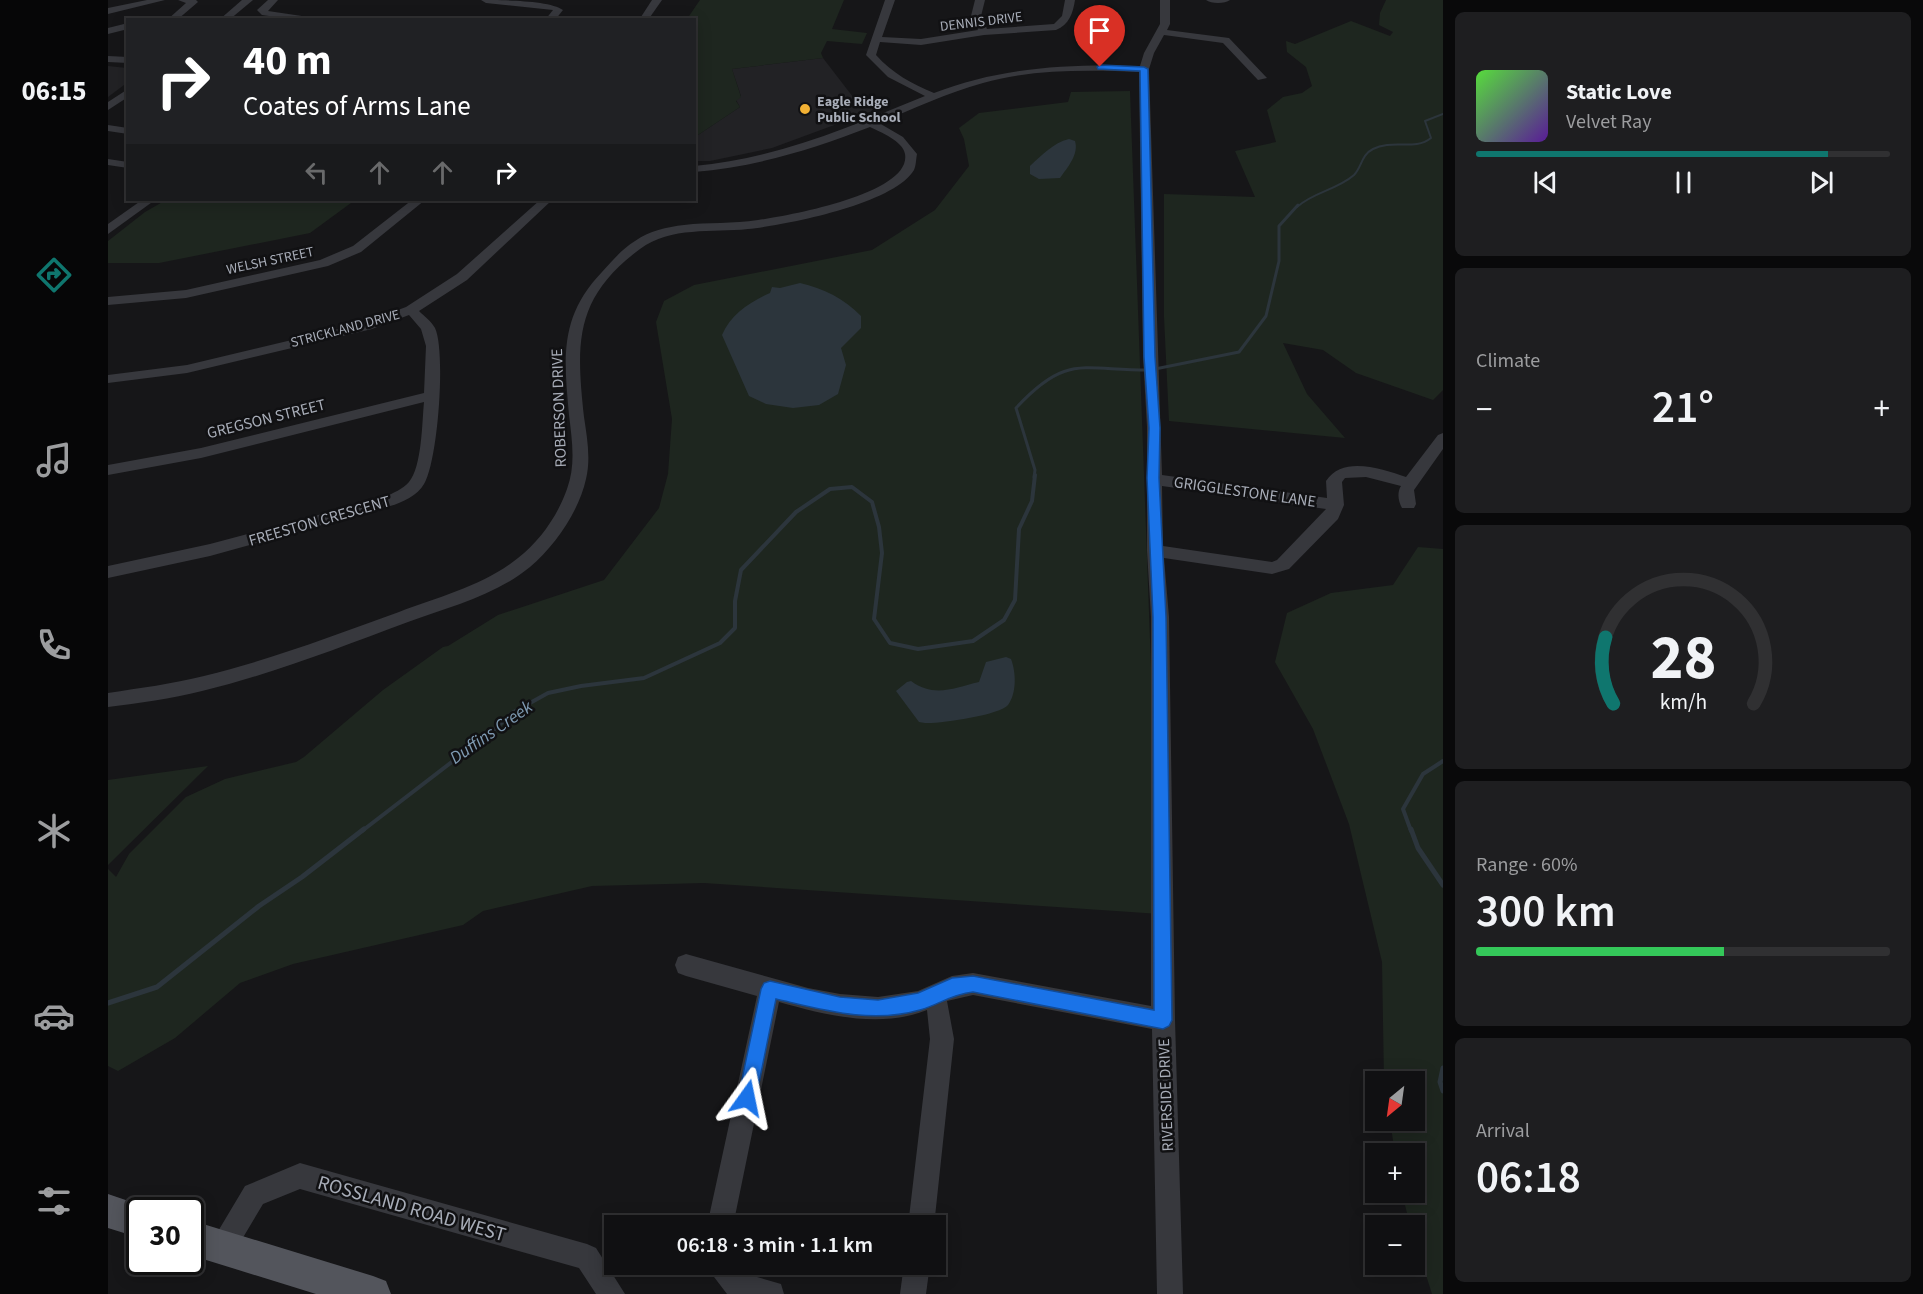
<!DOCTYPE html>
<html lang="en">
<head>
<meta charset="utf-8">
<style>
  body { margin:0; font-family:"Source Sans 3",sans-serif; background:#1e1e20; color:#f1f3f6; height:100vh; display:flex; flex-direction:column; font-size:22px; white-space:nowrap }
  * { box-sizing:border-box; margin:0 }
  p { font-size:20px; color:#9c9d9f }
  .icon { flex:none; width:33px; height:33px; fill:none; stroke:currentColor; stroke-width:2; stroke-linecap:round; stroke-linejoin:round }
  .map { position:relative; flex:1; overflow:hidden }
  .sheet { display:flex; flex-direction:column; gap:12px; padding:12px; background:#09090a; width:480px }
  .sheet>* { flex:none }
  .banner { position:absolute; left:18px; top:18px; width:570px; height:183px; border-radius:0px; box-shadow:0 3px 15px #0003,0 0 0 2px #303032; background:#202124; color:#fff; overflow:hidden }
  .needle { width:39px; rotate:209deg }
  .buttons { position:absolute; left:1257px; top:1071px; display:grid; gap:12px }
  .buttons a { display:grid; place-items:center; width:60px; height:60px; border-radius:0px; background:#101012; box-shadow:0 3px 15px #0003,0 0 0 2px #303032; font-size:30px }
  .speed { position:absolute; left:18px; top:1197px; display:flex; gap:12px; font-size:30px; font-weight:700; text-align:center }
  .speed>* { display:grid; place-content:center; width:78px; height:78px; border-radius:50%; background:#101012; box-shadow:0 3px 15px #0003,0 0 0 2px #303032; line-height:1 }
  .speed .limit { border:3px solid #111; border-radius:9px; background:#fff; color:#111 }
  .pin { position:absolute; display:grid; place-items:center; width:51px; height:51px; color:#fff; margin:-62px -26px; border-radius:50% 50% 50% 0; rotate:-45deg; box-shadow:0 0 6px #0007 }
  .pin .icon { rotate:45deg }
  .me { position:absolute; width:66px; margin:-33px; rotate:12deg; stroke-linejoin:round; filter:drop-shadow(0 0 4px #0008) }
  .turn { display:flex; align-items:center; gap:21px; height:126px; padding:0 18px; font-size:27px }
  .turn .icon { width:78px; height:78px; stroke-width:2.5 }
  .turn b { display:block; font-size:42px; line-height:51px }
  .lanes { display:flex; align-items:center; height:57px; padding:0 18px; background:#0003; justify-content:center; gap:30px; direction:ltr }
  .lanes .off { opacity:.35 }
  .big { font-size:45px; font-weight:600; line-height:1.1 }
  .sheet .widget { flex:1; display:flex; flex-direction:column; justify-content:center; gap:9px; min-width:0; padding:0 21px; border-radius:9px; background:#1e1e20 }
  .sheet .dial { align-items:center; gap:0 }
  .dial svg { height:156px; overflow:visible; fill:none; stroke:#303032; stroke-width:7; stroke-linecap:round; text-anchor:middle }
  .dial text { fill:#f1f3f6; stroke:none }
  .song { display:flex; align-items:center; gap:18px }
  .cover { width:72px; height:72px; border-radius:9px; background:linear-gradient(135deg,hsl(110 70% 55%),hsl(270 70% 35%)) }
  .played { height:6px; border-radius:3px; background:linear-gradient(90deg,#0f766e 85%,#303032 85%) }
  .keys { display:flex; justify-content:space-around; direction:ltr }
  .heat { display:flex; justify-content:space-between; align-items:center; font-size:33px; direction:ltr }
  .charge { height:9px; border-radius:4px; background:linear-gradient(90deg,#34c759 60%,#303032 0) }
  .trip { position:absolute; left:496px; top:1215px; width:342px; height:60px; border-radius:0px; background:#101012; box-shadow:0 3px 15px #0003,0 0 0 2px #303032; font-weight:600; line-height:60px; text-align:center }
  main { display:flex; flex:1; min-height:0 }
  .menu { display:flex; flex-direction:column; width:108px; justify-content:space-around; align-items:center; background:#060607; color:#9c9d9f }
  .menu .icon { width:42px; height:42px }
  .menu .selected { color:#0f766e }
  .menu b { font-size:27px; color:#f1f3f6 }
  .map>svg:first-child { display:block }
  .built { fill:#222225 }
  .green { fill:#1e261f }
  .water { fill:#2c353c }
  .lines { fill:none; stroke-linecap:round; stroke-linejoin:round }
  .stream-far3 { stroke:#2c353c; stroke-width:2 }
  .stream-far2 { stroke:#2c353c; stroke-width:3 }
  .stream-far1 { stroke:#2c353c; stroke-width:4 }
  .stream { stroke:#2c353c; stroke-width:5 }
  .minor { fill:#37383d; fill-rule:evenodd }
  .major { fill:#53555c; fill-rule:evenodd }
  .route { fill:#1a73e8; stroke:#114b97; stroke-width:1.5 }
  .poi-dot { fill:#f2b134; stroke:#111113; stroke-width:2 }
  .labels { text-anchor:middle; stroke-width:5; stroke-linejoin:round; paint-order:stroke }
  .far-street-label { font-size:14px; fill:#a8adb8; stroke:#111113 }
  .far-poi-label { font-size:14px; font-weight:bold; fill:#a8adb8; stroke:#111113; text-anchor:start }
  .street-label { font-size:16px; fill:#a8adb8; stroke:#111113 }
  .water-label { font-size:18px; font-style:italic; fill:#7f9bb3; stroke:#111113 }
  .near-street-label { font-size:20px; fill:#a8adb8; stroke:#111113 }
</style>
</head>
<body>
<main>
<nav class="menu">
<b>06:15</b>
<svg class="icon selected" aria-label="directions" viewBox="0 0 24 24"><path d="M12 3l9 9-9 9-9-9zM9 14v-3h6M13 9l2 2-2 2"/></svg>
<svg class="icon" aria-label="music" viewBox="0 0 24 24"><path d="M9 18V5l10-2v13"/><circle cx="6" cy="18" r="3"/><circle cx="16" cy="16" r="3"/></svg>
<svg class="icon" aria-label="phone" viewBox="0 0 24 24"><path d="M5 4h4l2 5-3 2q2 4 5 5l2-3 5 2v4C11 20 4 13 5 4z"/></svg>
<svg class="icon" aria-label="climate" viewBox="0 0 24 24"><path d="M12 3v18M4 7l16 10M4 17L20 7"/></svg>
<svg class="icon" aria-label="car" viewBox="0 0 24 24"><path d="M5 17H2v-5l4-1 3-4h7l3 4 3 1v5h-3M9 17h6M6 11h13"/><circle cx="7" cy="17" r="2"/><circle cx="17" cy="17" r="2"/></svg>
<svg class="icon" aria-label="filters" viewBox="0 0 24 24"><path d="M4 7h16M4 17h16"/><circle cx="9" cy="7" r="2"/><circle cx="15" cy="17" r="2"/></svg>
</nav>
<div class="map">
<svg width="1335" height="1294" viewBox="0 0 1335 1294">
  <rect width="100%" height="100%" fill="#161618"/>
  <g class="built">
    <path d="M715 58 745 97 767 110 664 148 602 161H587V137L632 107 628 100 633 96 624 69Z"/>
    <path d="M0 66 19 68 20 82 0 97Z"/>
  </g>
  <g class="green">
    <path d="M592 0H736L724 29 759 33 754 44 719 41 713 53 715 58 624 69 633 97 628 101 632 107 587 137 586 20 579 19Z"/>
    <path d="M1278 0H1335V390L1325 400 1248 373 1215 350 1175 343 1199 394 1237 438 1061 421 1056 317V194L1147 197 1127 151 1168 142 1159 110 1175 97 1194 93 1204 86 1198 67 1179 52 1178 41 1187 44 1243 21 1282 36 1285 32 1271 25 1272 13Z"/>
    <path d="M1022 91 1052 914 596 883 484 886 375 911 355 925 185 964 132 983 67 1038 10 1071 0 1066V869L8 877 21 854 78 797 117 779 188 762 196 757 275 690 335 647 340 646 390 615 496 580 551 508 560 474 564 419 548 322 556 301 586 285 764 250 827 210 861 166 856 139 851 128 871 113 960 102 963 92Z"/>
    <path d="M58 200H247L202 233 51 263H0V241L37 212Z"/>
    <path d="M1310 547 1335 549V1294H1324L1307 1240 1306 1226 1302 1225 1294 1193 1306 1192V1154L1287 1153 1282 1121 1306 1120V1082L1276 1081 1274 962 1241 824 1205 729 1167 662 1179 613 1223 593 1285 585Z"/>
    <path d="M100 766 0 865V780Z"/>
  </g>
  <g class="water">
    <path d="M961 139 967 141C971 154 960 167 952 178L931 179 922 174V166C934 155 945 143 961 139Z"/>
    <path d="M692 283C715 288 737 299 753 316V328L733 348 738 365 730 394 711 405 685 408 658 404 641 396 614 335C623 314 642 302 662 293L664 287 672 288Z"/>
    <path d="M898 657 903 659C908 672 909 693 900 705 892 715 831 724 817 723L811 722 788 691 799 682 803 681C826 698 846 688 871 682L878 662Z"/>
  </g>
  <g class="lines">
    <path class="stream-far3" d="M1189 207C1205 192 1229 190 1246 175 1254 167 1253 155 1265 149 1284 139 1307 151 1323 138L1317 121 1335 114"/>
    <g class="stream-far2">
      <path d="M1047 369 1131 352 1158 316 1171 261V226L1190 205"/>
      <path d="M926 477 927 470 908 408C958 354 973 370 1039 370"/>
    </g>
    <g class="stream-far1">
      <path d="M254 831 388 728 404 713 440 693 473 686 536 678 612 643 627 628V601L633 570 688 512 722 489 744 487 764 502 771 527 774 553 766 619 782 643 810 649 865 641 896 620 907 600 911 529 924 501 927 475"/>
      <path d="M1303 831 1295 809 1315 774 1335 761"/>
    </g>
    <g class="stream">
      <path d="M1303 829 1310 848 1335 885"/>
      <path d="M0 1003 49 987 151 906 194 877 256 829"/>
      <path d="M1335 1068 1332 1082 1335 1091"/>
    </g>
    <g class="minor">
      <path d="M39 0H57L0 14V8Z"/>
      <path d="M70 0H88L90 2 69 20H59L78 3Z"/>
      <path d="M134 0H145L121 20H111Z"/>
      <path d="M160 0H170L160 11 221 20H189L154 15 149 10Z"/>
      <path d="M373 0C392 0 442 0 455 10L447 20H437L445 10 378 3Z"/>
      <path d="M544 0H554L540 20H531Z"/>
      <path d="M777 0H787L774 37 813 39 870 30 863 16 867 0H877L873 16 879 29 946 24 954 16 957 0H967C965 13 961 25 948 30L876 35 813 45 772 42 768 55C784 73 804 84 826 93 893 67 960 64 1032 66L1036 53 1052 24V0H1062V24L1059 30 1121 38 1159 78 1150 80 1115 43 1056 35 1046 53 1041 69 1054 475 1219 498 1218 481C1235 455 1274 469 1298 477L1330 435 1335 433V449L1306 490 1308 504 1306 508H1294C1290 501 1289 492 1293 486L1258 477 1237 478 1234 482 1236 505 1230 519 1181 569 1164 574 1056 558 1061 617 1067 1020 1075 1294H1049L1044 1029 865 995 839 1001 846 1039 826 1226H800L822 1039 819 1010C772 1029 717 1015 671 1002L625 1226H599L649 996 578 976 570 973 567 965 570 957 578 954 700 988 732 994 770 997 810 991 844 976 865 973 1043 1006V617L1039 551V427L1035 356 1031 72C979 70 925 69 875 83 839 93 805 109 771 123L795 137 809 154C808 159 808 166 806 170 786 204 678 225 640 229 604 233 563 226 532 249 466 298 468 343 476 417 479 437 483 459 478 479 471 511 447 546 422 567 388 595 341 607 300 622 233 647 164 674 94 691 63 699 31 703 0 707V693C32 688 64 684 96 676 162 660 227 635 291 612 331 597 377 585 410 558 432 541 450 515 459 489 468 465 464 440 461 415 456 358 451 317 494 272 504 261 514 249 527 241 541 231 559 227 576 225 600 222 625 224 650 220 678 216 804 194 797 154 795 141 772 132 762 127 705 149 648 167 586 172V166C668 159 741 127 817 96L780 77 758 55ZM1054 486 1218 509 1169 560 1164 562 1055 546Z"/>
      <path d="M1098 0H1122C1117 4 1103 4 1098 0Z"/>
      <path d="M20 23V29L0 34V28Z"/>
      <path d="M0 56 20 57V63L0 62Z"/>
      <path d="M20 89V97L0 110V102Z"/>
      <path d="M0 125 20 128V134L0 131Z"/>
      <path d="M0 159 20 162V168L0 165Z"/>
      <path d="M34 200H47L0 234V224Z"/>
      <path d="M304 200H317L253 252 220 266 78 298 0 305V297L78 290 212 260 245 246Z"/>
      <path d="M432 200H444L359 280 311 311C316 316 323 321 327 328 338 351 330 461 316 484 310 495 294 503 282 506L102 556 0 578V566L102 544 277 497C285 493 295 489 301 482 314 467 314 422 316 402L93 458 0 475V465L93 448 316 393 318 346 313 329 301 315 264 329 79 373 0 383V375L79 365 255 323 298 307 349 274Z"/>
      <path d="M192 1163 479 1244 488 1248 517 1294H488L471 1268 192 1189 155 1204 124 1256 115 1260 106 1256 102 1247 106 1238 137 1186Z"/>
      <path d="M599 1264H629L635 1273 673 1284 676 1294H619L603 1273Z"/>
      <path d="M796 1264H822L818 1294H792Z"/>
    </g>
    <g class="major">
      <path d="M0 1194 44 1209 45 1210H32V1238L0 1228Z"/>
      <path d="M82 1220 265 1276 278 1281 283 1294H208L82 1255Z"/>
    </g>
  </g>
  <path class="route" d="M992 65 1036 67 1040 69 1047 357 1052 428 1051 478 1058 617 1064 1020 1061 1026 1055 1029 865 992C841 995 833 1004 812 1010 763 1024 716 1010 668 999L648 1098 645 1104 639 1107 633 1104 630 1098 653 989 656 983 662 981 732 997 770 1000 810 993 844 978 865 976 1046 1010 1045 617 1039 478 1041 428 1036 357 1032 71 990 69 989 67Z"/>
  <circle class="poi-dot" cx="697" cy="109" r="6"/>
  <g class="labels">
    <g class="far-street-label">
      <text transform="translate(873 21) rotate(-7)" y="5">DENNIS DRIVE</text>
      <text transform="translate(162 260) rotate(-12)" y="5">WELSH STREET</text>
      <text transform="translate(237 328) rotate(-15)" y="5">STRICKLAND DRIVE</text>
    </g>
    <g class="far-poi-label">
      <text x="709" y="106">Eagle Ridge<tspan x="709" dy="16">Public School</tspan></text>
    </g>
    <g class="street-label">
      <text transform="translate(450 408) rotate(-92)" y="6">ROBERSON DRIVE</text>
      <text transform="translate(158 418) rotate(-14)" y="6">GREGSON STREET</text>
      <text transform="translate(1137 491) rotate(8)" y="6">GRIGGLESTONE LANE</text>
      <text transform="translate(211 520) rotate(-16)" y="6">FREESTON CRESCENT</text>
      <text transform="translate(1057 1095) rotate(-92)" y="6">RIVERSIDE DRIVE</text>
    </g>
    <g class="water-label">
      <text transform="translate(383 732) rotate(-35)" y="6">Duffins Creek</text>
    </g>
    <g class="near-street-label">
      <text transform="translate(304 1208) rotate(16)" y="7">ROSSLAND ROAD WEST</text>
    </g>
  </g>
</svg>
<div class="buttons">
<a><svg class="needle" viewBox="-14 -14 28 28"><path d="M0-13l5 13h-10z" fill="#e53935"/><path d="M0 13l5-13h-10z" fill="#9c9d9f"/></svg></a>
<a>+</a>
<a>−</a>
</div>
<div class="speed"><div class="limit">30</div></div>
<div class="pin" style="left:992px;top:67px;background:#d93025"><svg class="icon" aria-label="arrive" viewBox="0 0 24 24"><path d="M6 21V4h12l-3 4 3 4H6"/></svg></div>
<svg class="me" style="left:639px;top:1098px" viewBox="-20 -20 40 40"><path d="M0-17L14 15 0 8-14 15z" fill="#1a73e8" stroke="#fff" stroke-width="4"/></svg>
<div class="trip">06:18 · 3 min · 1.1 km</div>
<div class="banner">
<div class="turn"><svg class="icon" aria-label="right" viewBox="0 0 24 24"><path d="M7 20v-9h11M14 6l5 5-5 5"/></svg><div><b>40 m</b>Coates of Arms Lane</div></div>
<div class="lanes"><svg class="icon off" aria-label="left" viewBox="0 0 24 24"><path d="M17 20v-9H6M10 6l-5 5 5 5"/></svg><svg class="icon off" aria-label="ahead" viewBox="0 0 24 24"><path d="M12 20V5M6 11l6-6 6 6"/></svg><svg class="icon off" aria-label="ahead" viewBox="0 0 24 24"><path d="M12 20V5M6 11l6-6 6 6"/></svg><svg class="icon" aria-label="right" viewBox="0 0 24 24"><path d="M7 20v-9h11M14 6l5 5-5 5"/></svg></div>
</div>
</div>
<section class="sheet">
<div class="widget">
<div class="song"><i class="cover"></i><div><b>Static Love</b><p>Velvet Ray</p></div></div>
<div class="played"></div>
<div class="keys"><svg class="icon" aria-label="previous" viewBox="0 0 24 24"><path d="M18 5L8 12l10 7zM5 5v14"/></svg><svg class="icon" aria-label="pause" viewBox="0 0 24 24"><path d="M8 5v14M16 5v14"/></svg><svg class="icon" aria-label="next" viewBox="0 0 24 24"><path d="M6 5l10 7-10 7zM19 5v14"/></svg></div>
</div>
<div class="widget"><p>Climate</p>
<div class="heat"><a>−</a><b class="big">21°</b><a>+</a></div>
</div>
<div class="widget dial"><svg viewBox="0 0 100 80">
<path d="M14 69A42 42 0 1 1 86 69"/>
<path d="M14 69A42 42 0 0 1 10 35" stroke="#0f766e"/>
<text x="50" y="56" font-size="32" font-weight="700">28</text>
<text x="50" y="72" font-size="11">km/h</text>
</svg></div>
<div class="widget"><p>Range · 60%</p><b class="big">300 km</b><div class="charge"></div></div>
<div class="widget"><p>Arrival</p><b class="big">06:18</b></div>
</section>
</main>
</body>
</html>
